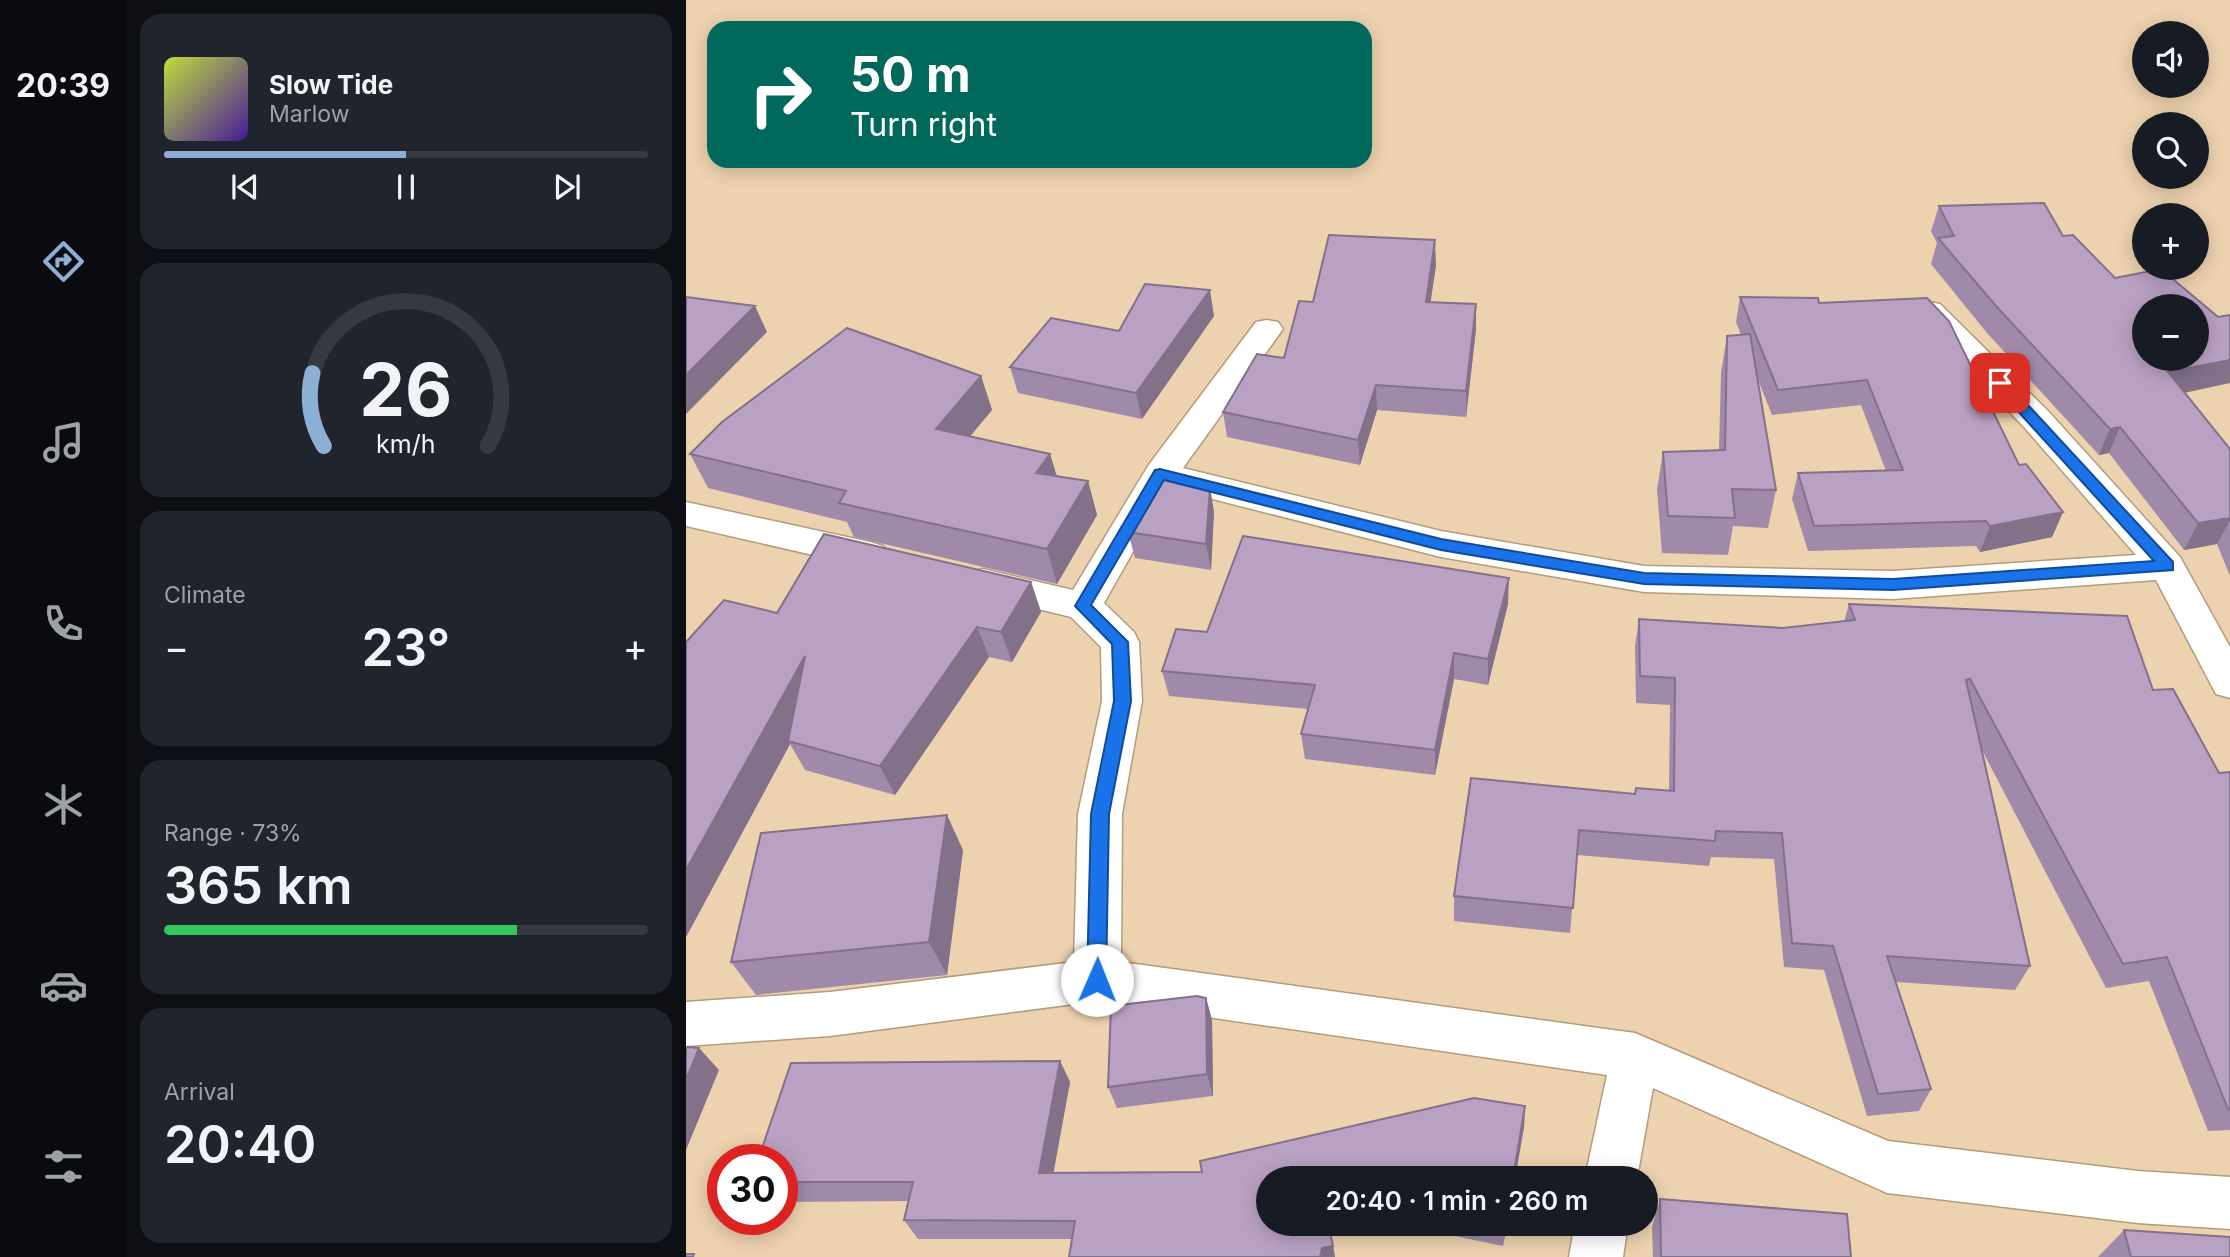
<!DOCTYPE html>
<html lang="en">
<head>
<meta charset="utf-8">
<style>
  body { margin:0; font-family:Inter,sans-serif; background:#20242c; color:#f1f3f6; height:100vh; display:flex; flex-direction:column; font-size:26px; white-space:nowrap }
  * { box-sizing:border-box; margin:0 }
  p { font-size:23px; color:#9ea1a6 }
  .icon { flex:none; width:38px; height:38px; fill:none; stroke:currentColor; stroke-width:2; stroke-linecap:round; stroke-linejoin:round }
  .map { position:relative; flex:1; overflow:hidden }
  .details { display:flex; flex-direction:column; gap:14px; padding:14px; background:#0d0f14; width:560px }
  .details>* { flex:none }
  .hud { position:absolute; left:21px; top:21px; width:665px; height:147px; border-radius:21px; box-shadow:0 4px 18px #0003; background:#00695c; color:#fff; overflow:hidden }
  .fabs { position:absolute; left:1446px; top:21px; display:grid; gap:14px }
  .fabs a { display:grid; place-items:center; width:77px; height:77px; border-radius:50%; background:#171b24; box-shadow:0 4px 18px #0003; font-size:35px }
  .speed { position:absolute; left:21px; top:1144px; display:flex; gap:14px; font-size:35px; font-weight:700; text-align:center }
  .speed>* { display:grid; place-content:center; width:91px; height:91px; border-radius:50%; background:#171b24; box-shadow:0 4px 18px #0003; line-height:1 }
  .speed .limit { border:10px solid #d22; background:#fff; color:#111 }
  .pin { position:absolute; display:grid; place-items:center; width:60px; height:60px; color:#fff; margin:-30px; border-radius:14px; box-shadow:0 4px 10px #0006 }
  .me { position:absolute; width:77px; margin:-38px; rotate:1deg; stroke-linejoin:round; filter:drop-shadow(0 0 5px #0008) }
  .turn { display:flex; align-items:center; gap:24px; height:147px; padding:0 28px; font-size:32px }
  .turn .icon { width:91px; height:91px; stroke-width:2.5 }
  .turn b { display:block; font-size:49px; line-height:60px }
  .big { font-size:52px; font-weight:600; line-height:1.1 }
  .details .tile { flex:1; display:flex; flex-direction:column; justify-content:center; gap:10px; min-width:0; padding:0 24px; border-radius:21px; background:#20242c }
  .details .dial { align-items:center; gap:0 }
  .dial svg { height:182px; overflow:visible; fill:none; stroke:#363941; stroke-width:7; stroke-linecap:round; text-anchor:middle }
  .dial text { fill:#f1f3f6; stroke:none }
  .song { display:flex; align-items:center; gap:21px }
  .cover { width:84px; height:84px; border-radius:10px; background:linear-gradient(135deg,hsl(70 70% 55%),hsl(260 70% 35%)) }
  .played { height:7px; border-radius:4px; background:linear-gradient(90deg,#8eafd5 50%,#363941 50%) }
  .keys { display:flex; justify-content:space-around; direction:ltr }
  .heat { display:flex; justify-content:space-between; align-items:center; font-size:38px; direction:ltr }
  .charge { height:10px; border-radius:5px; background:linear-gradient(90deg,#34c759 73%,#363941 0) }
  .trip { position:absolute; left:570px; top:1166px; width:402px; height:70px; border-radius:35px; background:#171b24; box-shadow:0 4px 18px #0003; font-weight:600; line-height:70px; text-align:center }
  main { display:flex; flex:1; min-height:0 }
  .menu { display:flex; flex-direction:column; width:126px; justify-content:space-around; align-items:center; background:#090b0e; color:#9ea1a6 }
  .menu .icon { width:49px; height:49px }
  .menu .on { color:#8eafd5 }
  .menu b { font-size:32px; color:#f1f3f6 }
  .map>svg:first-child { display:block }
  .lines { fill:none; stroke-linecap:round; stroke-linejoin:round }
  .minor-casing { stroke:#b49b79; stroke-width:3 }
  .minor { fill:#fff; fill-rule:evenodd }
  .wall { fill:#9f8aa9 }
  .shaded-wall { fill:#827189 }
  .building { fill:#b9a1c4; stroke:#827189; stroke-width:2; fill-rule:evenodd }
  .route { fill:#1a73e8; stroke:#114b97; stroke-width:2 }
</style>
</head>
<body>
<main>
<nav class="menu">
<b>20:39</b>
<svg class="icon on" aria-label="directions" viewBox="0 0 24 24"><path d="M12 3l9 9-9 9-9-9zM9 14v-3h6M13 9l2 2-2 2"/></svg>
<svg class="icon" aria-label="music" viewBox="0 0 24 24"><path d="M9 18V5l10-2v13"/><circle cx="6" cy="18" r="3"/><circle cx="16" cy="16" r="3"/></svg>
<svg class="icon" aria-label="phone" viewBox="0 0 24 24"><path d="M5 4h4l2 5-3 2q2 4 5 5l2-3 5 2v4C11 20 4 13 5 4z"/></svg>
<svg class="icon" aria-label="climate" viewBox="0 0 24 24"><path d="M12 3v18M4 7l16 10M4 17L20 7"/></svg>
<svg class="icon" aria-label="car" viewBox="0 0 24 24"><path d="M5 17H2v-5l4-1 3-4h7l3 4 3 1v5h-3M9 17h6M6 11h13"/><circle cx="7" cy="17" r="2"/><circle cx="17" cy="17" r="2"/></svg>
<svg class="icon" aria-label="filters" viewBox="0 0 24 24"><path d="M4 7h16M4 17h16"/><circle cx="9" cy="7" r="2"/><circle cx="15" cy="17" r="2"/></svg>
</nav>
<section class="details">
<div class="tile">
<div class="song"><i class="cover"></i><div><b>Slow Tide</b><p>Marlow</p></div></div>
<div class="played"></div>
<div class="keys"><svg class="icon" aria-label="previous" viewBox="0 0 24 24"><path d="M18 5L8 12l10 7zM5 5v14"/></svg><svg class="icon" aria-label="pause" viewBox="0 0 24 24"><path d="M8 5v14M16 5v14"/></svg><svg class="icon" aria-label="next" viewBox="0 0 24 24"><path d="M6 5l10 7-10 7zM19 5v14"/></svg></div>
</div>
<div class="tile dial"><svg viewBox="0 0 100 80">
<path d="M14 69A42 42 0 1 1 86 69"/>
<path d="M14 69A42 42 0 0 1 9 37" stroke="#8eafd5"/>
<text x="50" y="56" font-size="32" font-weight="700">26</text>
<text x="50" y="72" font-size="11">km/h</text>
</svg></div>
<div class="tile"><p>Climate</p>
<div class="heat"><a>−</a><b class="big">23°</b><a>+</a></div>
</div>
<div class="tile"><p>Range · 73%</p><b class="big">365 km</b><div class="charge"></div></div>
<div class="tile"><p>Arrival</p><b class="big">20:40</b></div>
</section>
<div class="map">
<svg width="1544" height="1257" viewBox="0 0 1544 1257">
  <rect width="100%" height="100%" fill="#edd2af"/>
  <g class="lines">
    <g class="minor-casing">
      <g id="minor">
        <path d="M1243 302 1254 304 1362 411 1494 557 1544 647V698L1530 694 1470 580 1207 599 958 592 755 557 483 488 418 603 448 632 453 642 456 701 436 814 435 962 949 1033 1202 1141 1452 1171 1544 1177V1229L1452 1223 1201 1193 967 1088 951 1178H899L921 1075 411 1001 144 1036 0 1046V1002L144 992 388 962 392 814 416 701 415 647 385 617 284 592 278 582 284 572 297 569 387 590 462 466 570 322 581 320 592 322 597 329 497 468 755 531 958 566 1207 571 1450 555 1338 427 1232 318 1228 311 1232 304Z"/>
        <path d="M0 502 184 542 197 546 202 555 197 564 184 568 0 526Z"/>
        <path d="M889 1223H942L937 1257H883Z"/>
      </g>
    </g>
    <use href="#minor" class="minor"/>
  </g>
  <g class="wall">
    <path d="M1253 206 1377 236 1499 393 1544 449V576L1531 544 1498 550 1423 453 1413 455 1301 333 1245 264 1251 243 1245 231Z"/>
    <path d="M750 265 744 302 790 304V329L780 417 691 410 674 465 541 437 537 412 598 358 627 302Z"/>
    <path d="M1054 297 1133 303 1333 465 1377 512 1366 537 1294 552 1290 546 1122 551 1106 499 1112 473 1200 471 1175 405 1086 415 1071 377 1090 490 1082 528 1047 526 1042 555 976 553 971 489 977 452 1033 450 1035 373 1041 336 1055 335 1050 322Z"/>
    <path d="M528 316 456 419 332 393 324 367 433 331Z"/>
    <path d="M295 376 306 410 284 436 364 454 371 476 402 481 411 515 371 584 168 537 161 522 22 488 4 454Z"/>
    <path d="M528 512 525 570 449 558 442 532Z"/>
    <path d="M345 582 355 612 326 662 303 657 209 795 119 770 104 744 0 937 91 613Z"/>
    <path d="M822 604 802 685 768 679 749 775 619 759 615 734 622 709 483 696 476 671 521 632Z"/>
    <path d="M1163 604 1467 690 1533 773 1544 772V1130L1522 1131 1463 981 1420 988 1296 750 1344 966 1329 990 1210 982 1245 1089 1233 1111 1181 1116 1138 970 1098 967 1088 859 1025 857 1023 866 891 855 884 933 768 921V896L949 794 950 788 983 791 984 705 950 703 949 646 953 619 1097 628 1158 622Z"/>
    <path d="M277 850 261 975 70 995 45 962Z"/>
    <path d="M520 998 526 1020 527 1096 431 1108 422 1087Z"/>
    <path d="M374 1061 384 1082 367 1173 516 1172 839 1106 838 1127 829 1178H583L642 1223 649 1257H383L386 1239H232L218 1220 222 1201 96 1202V1160Z"/>
    <path d="M974 1199 1165 1257H967L966 1227Z"/>
    <path d="M706 1223H821L817 1246Z"/>
    <path d="M1438 1230 1544 1257H1412Z"/>
  </g>
  <g class="shaded-wall">
    <path d="M749 240 750 265 741 327 740 302Z"/>
    <path d="M524 290 528 316 456 419 450 393Z"/>
    <path d="M790 304V329L780 417V391Z"/>
    <path d="M69 306 81 332 0 414V375Z"/>
    <path d="M1544 360V383L1470 399 1482 372Z"/>
    <path d="M295 376 306 410 262 463 250 429Z"/>
    <path d="M690 385 691 410 674 465 672 440Z"/>
    <path d="M1434 427 1423 453 1413 455 1424 429Z"/>
    <path d="M364 454 374 489 350 473Z"/>
    <path d="M402 481 411 515 371 584 361 549Z"/>
    <path d="M524 486 528 512 525 570 520 544Z"/>
    <path d="M1377 512 1366 537 1294 552 1304 526Z"/>
    <path d="M1544 518V520L1531 544 1498 550 1512 523Z"/>
    <path d="M823 578 822 604 802 685V659Z"/>
    <path d="M345 582 355 612 326 662 315 632Z"/>
    <path d="M291 627 303 657 209 795 194 766Z"/>
    <path d="M768 653V679L749 775V750Z"/>
    <path d="M119 656 102 741 104 744 0 937V870Z"/>
    <path d="M261 815 277 850 261 975 243 942Z"/>
    <path d="M520 998 526 1020 527 1096 521 1074Z"/>
    <path d="M13 1048 33 1070 0 1150V1080Z"/>
    <path d="M374 1061 384 1082 364 1192 353 1173Z"/>
    <path d="M839 1106 838 1127 829 1178H827Z"/>
    <path d="M819 1223H821L817 1246 819 1228Z"/>
    <path d="M647 1246 649 1257H634L636 1248Z"/>
  </g>
  <g class="building">
    <path d="M1358 203 1377 236 1387 235 1429 278 1475 269 1532 317 1544 315V360L1482 372 1544 449V518L1512 523 1434 427 1424 429 1310 306 1252 238 1268 236 1253 206ZM1458 306H1510V359H1458Z"/>
    <path d="M643 235 749 240 740 302 790 304 780 391 690 385 672 440 537 412 571 354 598 358 613 301 627 302Z"/>
    <path d="M459 284 524 290 450 393 324 367 365 318 433 331Z"/>
    <path d="M0 297 69 306 0 375Z"/>
    <path d="M1054 297 1132 298 1133 303 1241 298 1263 321 1333 465 1340 464 1377 512 1304 526 1300 521 1128 526 1112 473 1217 470 1181 380 1092 390Z"/>
    <path d="M161 328 295 376 250 429 364 454 350 473 402 481 361 549 153 503 160 491 4 454 36 422Z"/>
    <path d="M1064 334 1090 490 1046 489 1049 518 982 516 977 452 1039 450 1041 336Z"/>
    <path d="M471 478 524 486 520 544 442 532Z"/>
    <path d="M138 534 345 582 315 632 291 627 194 766 102 741 119 656 0 870V642L38 600 91 613Z"/>
    <path d="M557 536 823 578 802 659 768 653 749 750 615 734 629 685 476 671 490 629 521 632Z"/>
    <path d="M1163 604 1441 616 1467 690 1487 689 1533 773 1544 772V1109H1542L1481 957 1437 964 1284 679 1280 680 1344 966 1201 956 1245 1089 1192 1094 1147 946 1106 943 1096 833 1030 831 1029 841 893 830 887 908 768 896 785 778 949 794 950 788 988 791 989 678 954 676 953 619 1097 628 1169 620Z"/>
    <path d="M261 815 243 942 45 962 75 833Z"/>
    <path d="M511 996 520 998 521 1074 422 1087 425 1006Z"/>
    <path d="M0 1047 13 1048 0 1080Z"/>
    <path d="M374 1061 353 1173 516 1172 514 1161 788 1098 839 1106 827 1178H583V1223H642L647 1246 636 1248 634 1257H383L389 1221 218 1220 227 1182H96V1160H72L105 1063Z"/>
    <path d="M974 1199 1161 1214 1165 1257H975Z"/>
    <path d="M797 1223H819V1228Z"/>
    <path d="M1438 1230 1544 1237V1257H1445Z"/>
    <path d="M0 1254H8L7 1257H0Z"/>
  </g>
  <path class="route" d="M1314 379 1319 380 1487 562V570L1207 590 958 584 755 550 478 480 405 605 442 642 445 701 423 814 420 980 418 986 411 989 404 986 401 980 405 814 428 701 426 644 389 606 469 470 474 469 755 539 958 573 1207 579 1468 561 1309 386 1307 383Z"/>
</svg>
<div class="fabs">
<a><svg class="icon" aria-label="sound" viewBox="0 0 24 24"><path d="M4 9h4l5-4v14l-5-4H4zM17 9q2 3 0 6"/></svg></a>
<a><svg class="icon" aria-label="search" viewBox="0 0 24 24"><circle cx="10" cy="10" r="6"/><path d="M15 15l6 6"/></svg></a>
<a>+</a>
<a>−</a>
</div>
<div class="speed"><div class="limit">30</div></div>
<div class="pin" style="left:1314px;top:383px;background:#d93025"><svg class="icon" aria-label="arrive" viewBox="0 0 24 24"><path d="M6 21V4h12l-3 4 3 4H6"/></svg></div>
<svg class="me" style="left:411px;top:980px" viewBox="-20 -20 40 40"><circle r="19" fill="#fff"/><path d="M0-13L10 11 0 6-10 11z" fill="#1a73e8"/></svg>
<div class="trip">20:40 · 1 min · 260 m</div>
<div class="hud">
<div class="turn"><svg class="icon" aria-label="right" viewBox="0 0 24 24"><path d="M7 20v-9h11M14 6l5 5-5 5"/></svg><div><b>50 m</b>Turn right</div></div>
</div>
</div>
</main>
</body>
</html>
